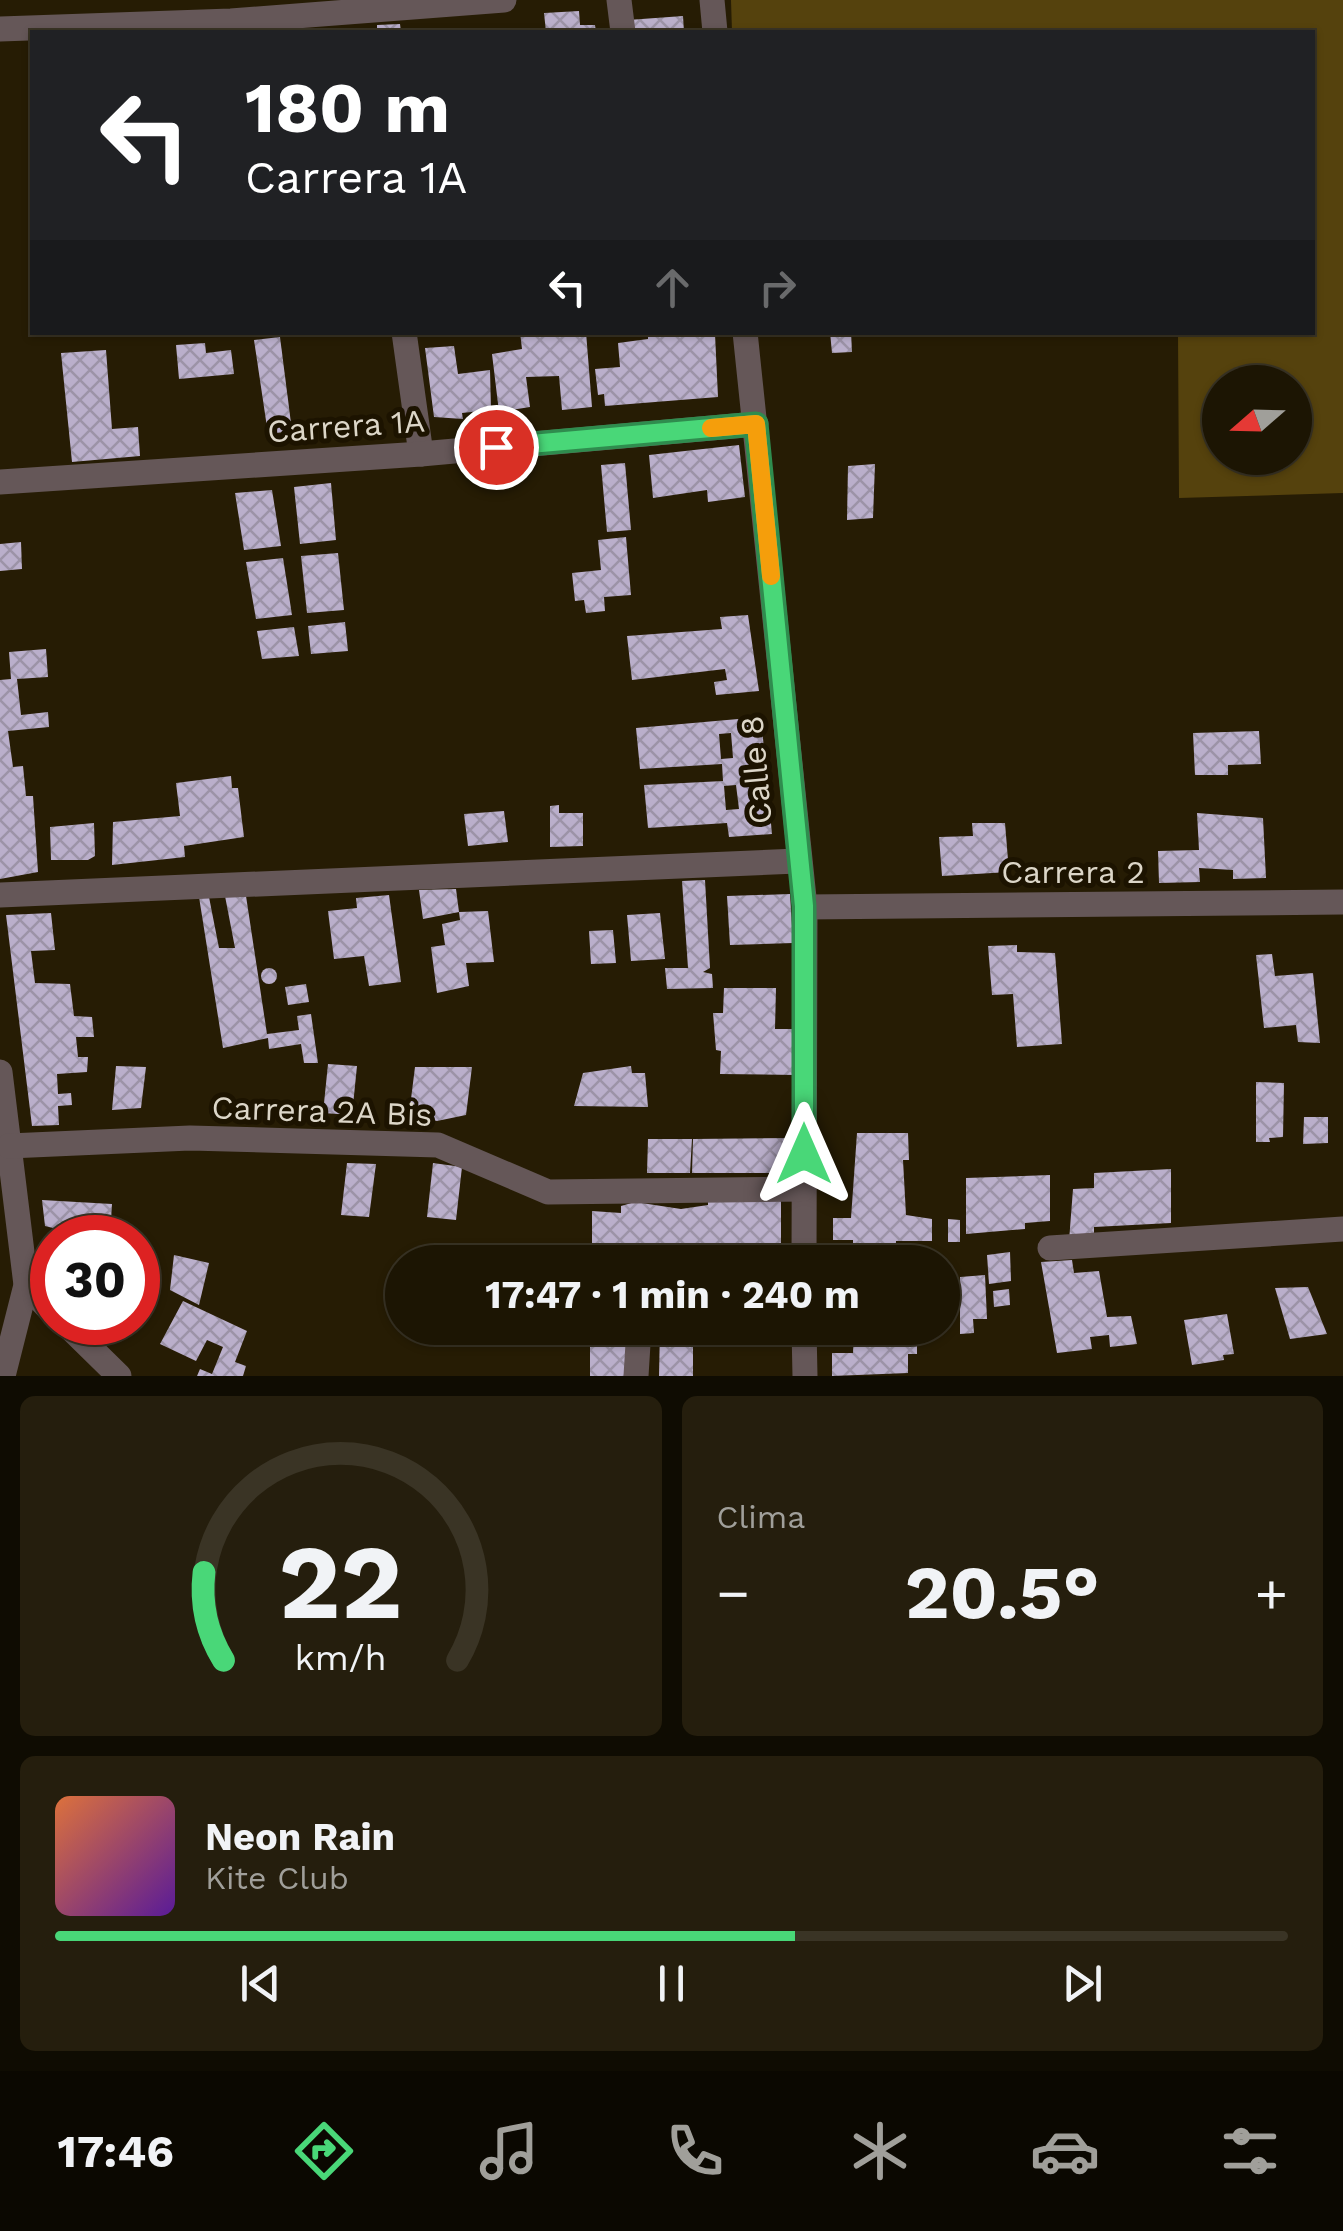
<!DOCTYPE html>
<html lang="es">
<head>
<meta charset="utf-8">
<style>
  body { margin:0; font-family:"Work Sans",sans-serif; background:#251e0d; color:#f1f3f6; height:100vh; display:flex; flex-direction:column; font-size:38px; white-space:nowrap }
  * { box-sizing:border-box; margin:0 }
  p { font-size:32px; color:#a09f9a }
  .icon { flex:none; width:55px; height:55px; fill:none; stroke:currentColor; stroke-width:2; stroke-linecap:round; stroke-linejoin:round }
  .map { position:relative; height:1376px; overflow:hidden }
  .side { display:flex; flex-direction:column; gap:20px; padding:20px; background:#0f0c02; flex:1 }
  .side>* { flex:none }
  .guide { position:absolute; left:30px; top:30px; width:1285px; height:305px; border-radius:0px; box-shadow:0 2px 8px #0004,0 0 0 2px #3a3425; background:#202124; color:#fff; overflow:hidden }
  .needle { width:65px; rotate:250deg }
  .fabs { position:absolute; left:1202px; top:365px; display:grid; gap:20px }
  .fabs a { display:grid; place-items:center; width:110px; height:110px; border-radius:50%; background:#1c1503; box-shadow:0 2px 8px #0004,0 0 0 2px #3a3425; font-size:50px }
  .speed { position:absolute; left:30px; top:1215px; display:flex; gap:20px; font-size:50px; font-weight:700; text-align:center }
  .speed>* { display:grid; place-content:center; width:130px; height:130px; border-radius:50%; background:#1c1503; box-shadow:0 2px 8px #0004,0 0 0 2px #3a3425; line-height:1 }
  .speed .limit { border:15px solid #d22; background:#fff; color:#111 }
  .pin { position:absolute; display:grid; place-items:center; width:85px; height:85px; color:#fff; margin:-42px; border:5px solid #fff; border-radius:50%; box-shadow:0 2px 10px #0007 }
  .me { position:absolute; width:110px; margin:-55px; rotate:0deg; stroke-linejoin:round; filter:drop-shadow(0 0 8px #0008) }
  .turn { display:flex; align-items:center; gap:35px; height:210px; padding:0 50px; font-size:45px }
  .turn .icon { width:130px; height:130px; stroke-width:2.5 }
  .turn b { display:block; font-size:70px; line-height:85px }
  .lanes { display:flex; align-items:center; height:95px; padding:0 50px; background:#0003; justify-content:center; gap:50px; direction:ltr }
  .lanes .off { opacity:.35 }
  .big { font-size:75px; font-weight:700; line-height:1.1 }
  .side .tile { flex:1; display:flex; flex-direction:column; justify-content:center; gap:15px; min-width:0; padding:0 35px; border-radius:15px; background:#251e0d }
  .side .dial { align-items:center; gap:0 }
  .dial svg { height:260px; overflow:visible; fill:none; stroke:#3a3425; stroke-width:7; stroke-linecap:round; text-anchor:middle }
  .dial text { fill:#f1f3f6; stroke:none }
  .song { display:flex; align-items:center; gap:30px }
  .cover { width:120px; height:120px; border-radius:15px; background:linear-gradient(135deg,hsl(20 70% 55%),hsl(270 70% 35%)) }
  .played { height:10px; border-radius:5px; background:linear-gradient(90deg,#49d778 60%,#3a3425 60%) }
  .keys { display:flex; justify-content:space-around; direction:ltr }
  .heat { display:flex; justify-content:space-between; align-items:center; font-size:55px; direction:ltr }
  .side .tiles { flex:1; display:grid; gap:20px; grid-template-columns:1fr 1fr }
  .tile:last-child { grid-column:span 2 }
  .trip { position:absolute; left:385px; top:1245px; width:575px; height:100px; border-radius:50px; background:#1c1503; box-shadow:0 2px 8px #0004,0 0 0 2px #3a3425; font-weight:700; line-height:100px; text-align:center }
  .tabs { display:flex; height:160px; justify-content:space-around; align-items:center; background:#0b0801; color:#a09f9a }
  .tabs .icon { width:70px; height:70px }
  .tabs .current { color:#49d778 }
  .tabs b { font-size:45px; color:#f1f3f6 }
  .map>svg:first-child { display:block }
  .green { fill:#55420d; fill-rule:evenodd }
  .building { fill:url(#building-cross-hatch); fill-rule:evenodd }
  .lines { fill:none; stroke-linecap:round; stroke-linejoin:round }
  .minor { stroke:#655758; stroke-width:25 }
  .route-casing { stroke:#2f8c4e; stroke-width:25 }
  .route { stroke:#49d778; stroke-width:18 }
  .slow { stroke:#f59e0b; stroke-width:18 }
  .labels { text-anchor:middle; stroke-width:10; stroke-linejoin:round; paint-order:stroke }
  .street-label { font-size:32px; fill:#dcd6c8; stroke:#1c1300 }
</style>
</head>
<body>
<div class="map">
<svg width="1343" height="1376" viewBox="0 0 1343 1376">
  <defs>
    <pattern id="building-cross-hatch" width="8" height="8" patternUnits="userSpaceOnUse" patternTransform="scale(2.5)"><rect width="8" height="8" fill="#baafcb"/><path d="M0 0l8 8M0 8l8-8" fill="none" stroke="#9c93a7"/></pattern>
  </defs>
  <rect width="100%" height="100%" fill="#261c04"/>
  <path class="green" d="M731 0H1343V493L1179 498 1178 333 1312 332V32H732ZM1220 382H1295V458H1220Z"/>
  <g class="building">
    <path d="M579 11 580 25H595L596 32H546L544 13Z"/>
    <path d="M683 16 684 32H630L628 20Z"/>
    <path d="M400 24 401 32H377V25Z"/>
    <path d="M520 332H536L537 337 586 332 592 407 562 410 559 376 526 377 530 407 499 412 492 354 522 349Z"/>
    <path d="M648 332 715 334 718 397 605 406 604 394 598 395 595 369 620 367 618 343 648 339Z"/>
    <path d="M830 332H851L852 352 832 353Z"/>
    <path d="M280 337 292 431 268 434 254 340Z"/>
    <path d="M205 343 206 353 231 350 234 374 179 379 176 345Z"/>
    <path d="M454 346 458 374 490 370 491 410 462 413 463 419 434 417 425 348Z"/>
    <path d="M106 350 112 429 138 427 140 456 72 462 61 353Z"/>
    <path d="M739 445 745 497 708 502 707 490 653 498 649 455Z"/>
    <path d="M625 463 631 530 607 532 601 465Z"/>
    <path d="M875 464 873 518 847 520 848 466Z"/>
    <path d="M331 483 336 540 300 544 294 487Z"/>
    <path d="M272 490 281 546 244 550 235 493Z"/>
    <path d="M626 537 631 595 604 597 605 611 586 613 584 600 575 601 572 573 601 570 598 540Z"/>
    <path d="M21 542 22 569 0 571V544Z"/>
    <path d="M338 553 344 610 307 613 301 556Z"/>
    <path d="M283 558 292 615 256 619 246 562Z"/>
    <path d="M748 615 759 691 716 695 714 682 727 680 725 669 632 680 627 636 722 629 720 617Z"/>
    <path d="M345 622 348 651 311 654 308 626Z"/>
    <path d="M294 627 299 656 262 659 257 631Z"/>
    <path d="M46 649 48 677 17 679 21 715 48 712 49 727 8 731 13 767 23 766 26 796H33L38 872 0 879V680L11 679 9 652Z"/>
    <path d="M761 717 772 834 729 837 727 823 648 828 644 785 723 781 722 764 640 769 636 728ZM731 733 733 758 721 759 719 734ZM736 785 739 809 726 810 724 786Z"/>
    <path d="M1259 731 1261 764 1228 765V775H1195L1193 733Z"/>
    <path d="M231 776 232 788H238L244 837 184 846 185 857 112 865 113 822 180 816 176 783Z"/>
    <path d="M559 805V813H583V846L550 847V806Z"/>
    <path d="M504 811 508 842 468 846 464 814Z"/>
    <path d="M1197 813 1263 818 1266 878 1233 879V870L1199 868 1200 882 1159 883 1158 851 1199 850Z"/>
    <path d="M94 823 95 856 88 860H51L50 827Z"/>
    <path d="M972 823H1005L1009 872 942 876 939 837 973 836Z"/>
    <path d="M705 880 710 968 703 972 712 974 713 988 667 989 665 968H688L682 881Z"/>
    <path d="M456 889 459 912 488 911 494 962 466 963 469 986 437 993 431 947 445 945 442 924 460 920 459 912 423 919 419 890Z"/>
    <path d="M790 894 793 943 730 945 727 896Z"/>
    <path d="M389 895 401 982 369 986 364 956 334 959 328 911 357 908 356 898Z"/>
    <path d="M225 896H246L267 1034 299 1030 297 1016 311 1014 318 1063H304L301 1044 269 1049 268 1038 223 1048 199 897H209L219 948H235Z"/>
    <path d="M51 913 55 950 31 951 35 983 70 984 74 1016 92 1017 94 1037H76L78 1057H88L87 1072 57 1074 58 1094 71 1093 72 1105 58 1106 59 1125 32 1126 6 915Z"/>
    <path d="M660 913 665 959 631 961 627 915Z"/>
    <path d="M613 930 616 963 591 964 589 931Z"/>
    <path d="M1017 945V952L1055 953 1062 1044 1017 1047 1013 994 992 995 988 946Z"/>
    <path d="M1272 954 1275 976 1313 973 1320 1043 1298 1042 1296 1025 1264 1028 1256 955Z"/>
    <circle cx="269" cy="976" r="8"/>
    <path d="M306 984 309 1002 288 1005 285 987Z"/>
    <path d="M724 988H776L775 1029H797V1075L720 1074 721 1051 716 1050 713 1013H723Z"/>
    <path d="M328 1064 357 1066 352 1115 323 1113Z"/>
    <path d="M116 1066 146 1067 141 1108 112 1110Z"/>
    <path d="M631 1066 632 1073H645L648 1107 574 1106 583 1073Z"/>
    <path d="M415 1067H472L466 1115 437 1121 409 1115Z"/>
    <path d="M1256 1082 1284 1083 1283 1137 1269 1138 1270 1142H1256Z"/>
    <path d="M1304 1117H1328V1143L1303 1144Z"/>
    <path d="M857 1133H908L909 1160H903L906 1215 932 1219V1241H896V1262H853V1240H833V1218H851Z"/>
    <path d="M796 1138 795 1159H777V1173H692L693 1139Z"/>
    <path d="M648 1139H692L690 1173H647Z"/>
    <path d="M347 1163 376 1164 369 1217 341 1215Z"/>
    <path d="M433 1163 462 1167 456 1220 427 1217Z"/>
    <path d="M1171 1169V1223L1094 1227V1240L1069 1241 1073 1189 1094 1188V1173Z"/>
    <path d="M1050 1175V1221L1025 1223V1229L966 1234V1178Z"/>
    <path d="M781 1197V1250L697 1252 694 1262H660V1253L592 1255V1211L621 1213V1206L635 1202 681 1209 708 1205V1198Z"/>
    <path d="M42 1200 112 1204 110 1238H64L65 1231 45 1226Z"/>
    <path d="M948 1219 960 1220V1242H948Z"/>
    <path d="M1010 1252 1011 1281 989 1284 987 1255Z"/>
    <path d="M174 1255 209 1263 199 1305 170 1290Z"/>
    <path d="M1072 1260 1074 1273 1099 1271 1107 1317 1131 1316 1137 1344 1110 1347 1109 1335 1090 1337 1092 1349 1057 1353 1041 1262Z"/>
    <path d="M985 1275 987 1319H973L974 1333 960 1334V1277Z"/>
    <path d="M1308 1287 1327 1334 1290 1339 1275 1288Z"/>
    <path d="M1009 1289 1010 1305 994 1307 993 1291Z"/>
    <path d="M183 1301 247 1331 235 1362 246 1366 243 1376H197L200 1369 212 1374 223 1347 207 1340 196 1361 160 1344Z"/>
    <path d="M1227 1314 1234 1354 1223 1355 1224 1360 1192 1365 1184 1320Z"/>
    <path d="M660 1328H693V1376H659Z"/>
    <path d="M854 1328H917V1354H908V1373L832 1376V1353H853Z"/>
    <rect x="590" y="1336" width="37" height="40"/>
  </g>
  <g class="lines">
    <g class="minor">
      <path d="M619 0 623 32"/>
      <path d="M712 0 715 32"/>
      <path d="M0 29 231 21 504 0"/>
      <path d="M404 332 421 454"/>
      <path d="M745 332 805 907 804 1262"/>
      <path d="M0 482 421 454 756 424"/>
      <path d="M0 895 797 861"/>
      <path d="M805 907 1343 902"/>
      <path d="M0 1072 26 1285 3 1376"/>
      <path d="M9 1146 190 1138 438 1145 548 1192 803 1189"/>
      <path d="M1050 1248 1343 1229"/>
      <path d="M26 1285 52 1312"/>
      <path d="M64 1322 119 1376"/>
      <path d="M804 1328 805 1376"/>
      <path d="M636 1376 639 1328"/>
    </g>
  </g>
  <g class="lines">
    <g class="route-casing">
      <path id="route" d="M496 447 756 424 804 906V1154"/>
    </g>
    <use href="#route" class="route"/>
    <path class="slow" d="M711 428 756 424 771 576"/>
  </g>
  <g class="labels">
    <g class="street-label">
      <text transform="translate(346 426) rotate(-4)" y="11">Carrera 1A</text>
      <text transform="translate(756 770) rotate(-95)" y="11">Calle 8</text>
      <text x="1073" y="883">Carrera 2</text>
      <text transform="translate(322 1111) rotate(2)" y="11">Carrera 2A Bis</text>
    </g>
  </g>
</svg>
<div class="fabs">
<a><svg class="needle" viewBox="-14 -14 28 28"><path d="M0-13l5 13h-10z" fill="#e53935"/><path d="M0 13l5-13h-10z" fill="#a09f9a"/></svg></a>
</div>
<div class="speed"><div class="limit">30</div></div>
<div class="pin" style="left:496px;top:447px;background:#d93025"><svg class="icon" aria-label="arrive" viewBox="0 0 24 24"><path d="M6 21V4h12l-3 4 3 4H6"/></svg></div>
<svg class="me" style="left:804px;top:1154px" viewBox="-20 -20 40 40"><path d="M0-17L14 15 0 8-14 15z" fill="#49d778" stroke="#fff" stroke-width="4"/></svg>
<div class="trip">17:47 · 1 min · 240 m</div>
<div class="guide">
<div class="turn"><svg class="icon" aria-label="left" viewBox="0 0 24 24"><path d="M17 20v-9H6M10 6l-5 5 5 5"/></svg><div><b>180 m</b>Carrera 1A</div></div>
<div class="lanes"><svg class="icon" aria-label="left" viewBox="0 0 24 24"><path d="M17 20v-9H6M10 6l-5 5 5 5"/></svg><svg class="icon off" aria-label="ahead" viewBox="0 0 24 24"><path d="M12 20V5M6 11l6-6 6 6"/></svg><svg class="icon off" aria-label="right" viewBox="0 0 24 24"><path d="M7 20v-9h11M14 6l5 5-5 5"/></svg></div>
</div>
</div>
<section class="side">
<div class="tiles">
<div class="tile dial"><svg viewBox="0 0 100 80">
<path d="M14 69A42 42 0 1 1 86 69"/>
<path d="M14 69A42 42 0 0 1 8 42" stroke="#49d778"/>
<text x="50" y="56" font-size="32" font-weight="700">22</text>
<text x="50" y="72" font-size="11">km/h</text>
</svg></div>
<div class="tile"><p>Clima</p>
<div class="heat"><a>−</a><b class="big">20.5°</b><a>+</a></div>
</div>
<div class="tile">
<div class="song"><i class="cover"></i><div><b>Neon Rain</b><p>Kite Club</p></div></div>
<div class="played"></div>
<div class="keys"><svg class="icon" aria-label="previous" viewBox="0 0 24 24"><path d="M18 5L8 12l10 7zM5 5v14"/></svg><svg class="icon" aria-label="pause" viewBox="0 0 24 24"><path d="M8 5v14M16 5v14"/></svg><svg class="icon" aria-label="next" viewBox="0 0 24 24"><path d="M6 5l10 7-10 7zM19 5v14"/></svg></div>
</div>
</div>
</section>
<nav class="tabs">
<b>17:46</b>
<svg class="icon current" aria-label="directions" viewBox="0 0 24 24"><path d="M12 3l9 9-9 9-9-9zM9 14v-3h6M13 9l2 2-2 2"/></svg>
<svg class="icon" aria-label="music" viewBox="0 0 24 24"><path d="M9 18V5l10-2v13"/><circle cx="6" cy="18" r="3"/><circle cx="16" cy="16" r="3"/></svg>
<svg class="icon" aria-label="phone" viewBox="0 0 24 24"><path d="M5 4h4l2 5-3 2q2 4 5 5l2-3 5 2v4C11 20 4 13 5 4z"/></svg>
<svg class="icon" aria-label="climate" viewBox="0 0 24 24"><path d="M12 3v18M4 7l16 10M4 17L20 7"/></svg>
<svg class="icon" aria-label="car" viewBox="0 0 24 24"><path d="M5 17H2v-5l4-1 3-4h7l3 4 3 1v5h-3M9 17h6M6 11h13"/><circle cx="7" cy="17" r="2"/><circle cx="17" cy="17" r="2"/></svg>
<svg class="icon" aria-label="filters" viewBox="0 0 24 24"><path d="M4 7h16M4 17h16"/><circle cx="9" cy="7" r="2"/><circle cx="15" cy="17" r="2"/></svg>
</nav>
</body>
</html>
